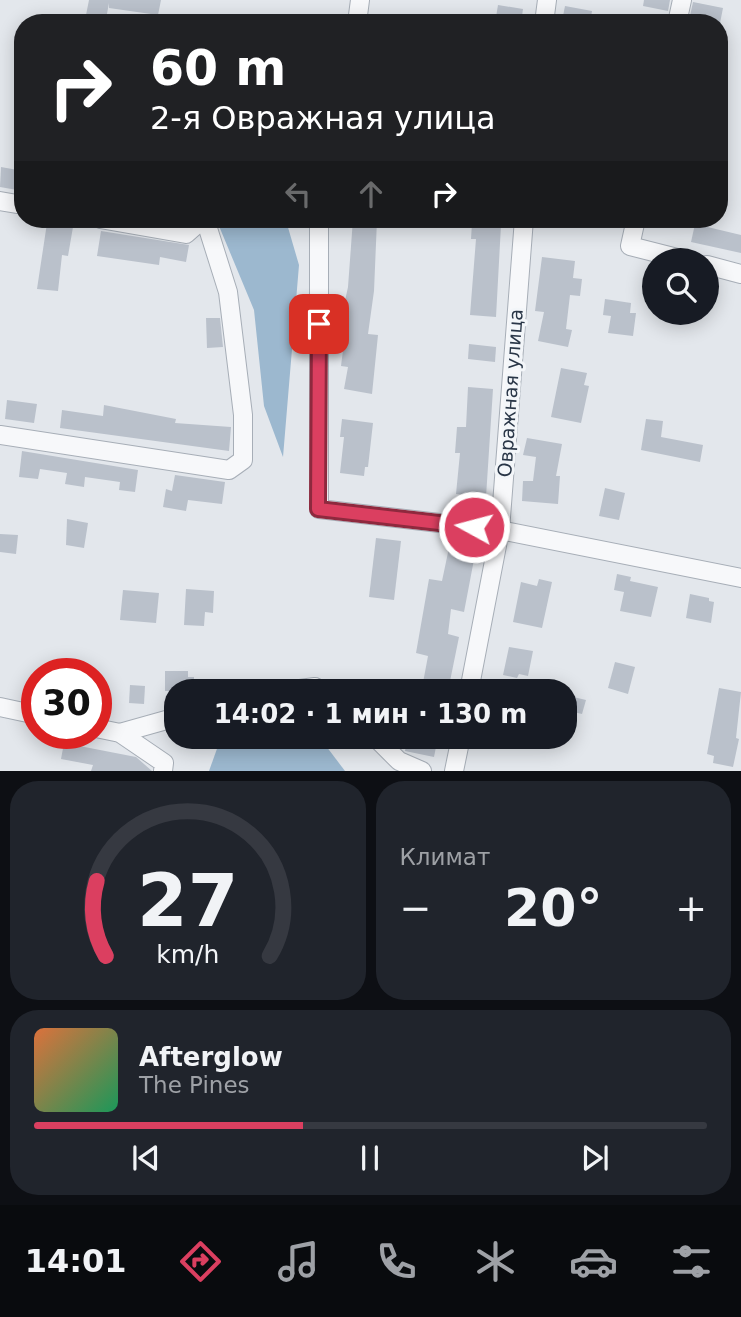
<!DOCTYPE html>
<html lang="ru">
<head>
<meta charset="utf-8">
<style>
  body { margin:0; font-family:"DejaVu Sans",sans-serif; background:#20242c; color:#f1f3f6; height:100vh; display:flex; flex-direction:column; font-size:26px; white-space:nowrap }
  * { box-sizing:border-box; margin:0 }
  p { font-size:23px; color:#9ea1a6 }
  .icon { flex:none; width:38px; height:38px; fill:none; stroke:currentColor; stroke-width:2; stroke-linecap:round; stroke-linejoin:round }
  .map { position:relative; height:771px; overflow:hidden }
  .drawer { display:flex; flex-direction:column; gap:10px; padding:10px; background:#0d0f14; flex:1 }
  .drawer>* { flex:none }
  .hud { position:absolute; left:14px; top:14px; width:714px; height:214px; border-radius:28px; box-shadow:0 4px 18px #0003; background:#202124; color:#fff; overflow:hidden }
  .tools { position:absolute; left:642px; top:248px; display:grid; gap:14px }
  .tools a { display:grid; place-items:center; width:77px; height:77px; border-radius:50%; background:#171b24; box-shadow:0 4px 18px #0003; font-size:35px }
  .speed { position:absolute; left:21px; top:658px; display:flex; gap:14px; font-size:35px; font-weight:700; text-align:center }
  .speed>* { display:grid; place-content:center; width:91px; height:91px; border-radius:50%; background:#171b24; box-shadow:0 4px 18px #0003; line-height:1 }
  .speed .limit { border:10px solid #d22; background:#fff; color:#111 }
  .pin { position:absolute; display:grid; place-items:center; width:60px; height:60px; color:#fff; margin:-30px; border-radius:14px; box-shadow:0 4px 10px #0006 }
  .me { position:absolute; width:77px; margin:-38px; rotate:277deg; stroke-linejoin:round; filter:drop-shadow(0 0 5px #0008) }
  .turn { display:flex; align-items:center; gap:24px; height:147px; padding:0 21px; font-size:32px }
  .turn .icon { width:91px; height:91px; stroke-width:2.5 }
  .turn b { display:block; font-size:49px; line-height:60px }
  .lanes { display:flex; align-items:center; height:66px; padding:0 21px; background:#0003; justify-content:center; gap:35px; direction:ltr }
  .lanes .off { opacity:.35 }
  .big { font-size:52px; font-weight:800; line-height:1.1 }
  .drawer .card { flex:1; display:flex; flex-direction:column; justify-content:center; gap:10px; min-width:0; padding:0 24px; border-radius:28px; background:#20242c }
  .drawer .dial { align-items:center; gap:0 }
  .dial svg { height:182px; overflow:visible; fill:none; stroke:#363941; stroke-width:7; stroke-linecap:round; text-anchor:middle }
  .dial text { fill:#f1f3f6; stroke:none }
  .song { display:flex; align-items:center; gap:21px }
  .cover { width:84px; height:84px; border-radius:10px; background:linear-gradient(135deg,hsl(20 70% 55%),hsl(150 70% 35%)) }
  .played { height:7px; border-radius:4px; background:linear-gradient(90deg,#db3f60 40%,#363941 40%) }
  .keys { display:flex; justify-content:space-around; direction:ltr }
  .heat { display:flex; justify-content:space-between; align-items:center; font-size:38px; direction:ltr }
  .drawer .tiles { flex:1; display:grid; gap:10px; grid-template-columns:1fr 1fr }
  .card:last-child { grid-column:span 2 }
  .trip { position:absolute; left:164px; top:679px; width:413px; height:70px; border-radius:28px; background:#171b24; box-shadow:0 4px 18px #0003; font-weight:800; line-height:70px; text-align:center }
  .menu { display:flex; height:112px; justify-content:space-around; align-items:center; background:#090b0e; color:#9ea1a6 }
  .menu .icon { width:49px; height:49px }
  .menu .current { color:#db3f60 }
  .menu b { font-size:32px; color:#f1f3f6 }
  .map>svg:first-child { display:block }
  .water { fill:#9cb8cf }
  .building { fill:#bac1cb }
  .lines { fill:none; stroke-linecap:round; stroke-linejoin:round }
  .street-casing { stroke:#a7aeb7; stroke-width:20 }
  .street { stroke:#f7f8fa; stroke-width:18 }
  .route-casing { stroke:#8e293e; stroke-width:18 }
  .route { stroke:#db3f60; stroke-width:12 }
  .labels { text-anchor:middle; stroke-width:6; stroke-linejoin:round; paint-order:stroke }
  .street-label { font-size:19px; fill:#293647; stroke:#f3f6f9 }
</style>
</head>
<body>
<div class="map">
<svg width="741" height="771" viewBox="0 0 741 771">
  <rect width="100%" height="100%" fill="#e3e7ec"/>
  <g class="water">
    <path d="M229 219H280L287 224 299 265 283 457 264 406 254 310 219 226Z"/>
    <path d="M240 737 320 738 345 771H209L218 746Z"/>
  </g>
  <g class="building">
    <path d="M89 0H161L158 15 109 8V3L106 19 86 15Z"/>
    <path d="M644 0H670L668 11 643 6Z"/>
    <path d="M693 2 723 8 720 23H693L694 17 690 16Z"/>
    <path d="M498 5 523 9 521 23H495Z"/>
    <path d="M565 6 592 11 590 23 562 21Z"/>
    <path d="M1 167 23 171V191L0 187Z"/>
    <path d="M353 219 377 220 374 291 368 334 378 335 372 394 344 389 348 367 341 366 348 311 343 310 348 287Z"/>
    <path d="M47 223 73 227 68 256 62 255 58 291 37 289Z"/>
    <path d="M472 223 501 225 496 317 470 315 476 239H471Z"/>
    <path d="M695 224 741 235V253L691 242Z"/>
    <path d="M101 231 189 245 186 262 160 257 159 265 97 256Z"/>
    <path d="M542 257 575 261 573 278 582 279 580 296 570 295 566 329 572 330 568 347 538 341 544 312 535 311Z"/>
    <path d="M605 299 631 303 630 313H636L633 336 608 333 611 316 603 315Z"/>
    <path d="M206 318H220L223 347 207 348Z"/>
    <path d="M469 344 496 347 495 362 468 359Z"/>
    <path d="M561 368 587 373 584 385 589 386 581 423 551 417Z"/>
    <path d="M468 387 493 389 486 497 456 494 460 453H455L457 427H466Z"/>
    <path d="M7 400 37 404 34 423 5 419Z"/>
    <path d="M104 405 176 419 175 423 231 427 229 451 60 428 62 410 103 416Z"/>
    <path d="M342 419 373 423 368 467H365L364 476 340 473 344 437H340Z"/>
    <path d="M646 419 663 421 661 437 703 445 700 462 641 450Z"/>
    <path d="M527 438 562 444 556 476H560L558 504 522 501 523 481H533L536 457 523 455Z"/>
    <path d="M22 451 138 470 135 492 119 490 120 482 85 477 84 487 65 484 67 473 40 469 38 479 19 477Z"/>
    <path d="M175 475 225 482 222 504 188 500 186 511 163 507 166 489 172 491Z"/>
    <path d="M605 488 625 493 619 520 599 516Z"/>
    <path d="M67 519 88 523 84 548 66 545Z"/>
    <path d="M0 534 18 535 16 554 0 552Z"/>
    <path d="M376 538 401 541 394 600 369 597Z"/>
    <path d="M450 543 476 549 464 612 451 609 448 634 459 637 448 691H442L422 688 428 656 416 653 429 579 442 581Z"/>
    <path d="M617 574 631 577 630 581 658 587 651 617 620 611 624 592 614 590Z"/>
    <path d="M539 579 552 582 542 628 513 622 521 582 537 586Z"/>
    <path d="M186 589 214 591 213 613 205 612 204 626 184 625Z"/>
    <path d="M123 590 159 593 156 623 120 620Z"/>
    <path d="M690 594 709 598V601L714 602 711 623 686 618Z"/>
    <path d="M509 647 533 651 528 676 519 674 517 678 503 675Z"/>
    <path d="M615 662 635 667 628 694 608 688Z"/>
    <path d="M165 671H188V677H194V691H165Z"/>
    <path d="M130 685 145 686 144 704 129 703Z"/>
    <path d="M719 688 741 692 736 738 739 739 733 767 713 763 714 756 707 754Z"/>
    <path d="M565 695 586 700 582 714 565 710Z"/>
    <path d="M408 737H438L434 757 405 751Z"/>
    <path d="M64 743 136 757 152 771H91L93 765 61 759Z"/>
  </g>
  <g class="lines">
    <g class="street-casing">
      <g id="street">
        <path d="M357 23 360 0"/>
        <path d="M544 23 547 0"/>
        <path d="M677 23 682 0"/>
        <path d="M0 201 23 205"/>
        <path d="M100 219 186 234 203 219"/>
        <path d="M319 219V509L500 530 741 578"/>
        <path d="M636 219 630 246 689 261"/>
        <path d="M707 265 741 274"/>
        <path d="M0 435 229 470 243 460V415L228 292 205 219"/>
        <path d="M285 691 315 687 322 691"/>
        <path d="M469 691 500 530 524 219"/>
        <path d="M0 707 37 715"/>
        <path d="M96 728 120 733 164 763 163 771"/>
        <path d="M120 733 177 717"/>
        <path d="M375 737 399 761 422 771"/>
        <path d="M454 771 461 737"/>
      </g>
    </g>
    <use href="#street" class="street"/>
  </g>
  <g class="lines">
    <g class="route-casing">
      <path id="route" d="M319 324 318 509 474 527"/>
    </g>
    <use href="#route" class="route"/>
  </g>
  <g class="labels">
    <g class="street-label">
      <text transform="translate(510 393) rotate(-86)" y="7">Овражная улица</text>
    </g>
  </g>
</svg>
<div class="tools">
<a><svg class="icon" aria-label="search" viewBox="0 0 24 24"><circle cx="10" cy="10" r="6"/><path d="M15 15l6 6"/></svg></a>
</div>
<div class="speed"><div class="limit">30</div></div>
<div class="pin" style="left:319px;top:324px;background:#d93025"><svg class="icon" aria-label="arrive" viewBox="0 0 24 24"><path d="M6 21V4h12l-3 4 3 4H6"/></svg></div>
<svg class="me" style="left:474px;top:527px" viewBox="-20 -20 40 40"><circle r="17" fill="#db3f60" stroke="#fff" stroke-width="3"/><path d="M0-11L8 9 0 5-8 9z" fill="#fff"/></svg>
<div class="trip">14:02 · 1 мин · 130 m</div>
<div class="hud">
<div class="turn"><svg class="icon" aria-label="right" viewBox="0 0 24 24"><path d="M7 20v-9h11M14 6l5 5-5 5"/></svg><div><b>60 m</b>2-я Овражная улица</div></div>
<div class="lanes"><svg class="icon off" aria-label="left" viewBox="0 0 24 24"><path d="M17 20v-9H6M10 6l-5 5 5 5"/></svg><svg class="icon off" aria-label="ahead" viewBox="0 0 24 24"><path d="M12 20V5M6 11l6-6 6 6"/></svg><svg class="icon" aria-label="right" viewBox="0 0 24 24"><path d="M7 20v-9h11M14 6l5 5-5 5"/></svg></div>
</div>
</div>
<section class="drawer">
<div class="tiles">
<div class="card dial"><svg viewBox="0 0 100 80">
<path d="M14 69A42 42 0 1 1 86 69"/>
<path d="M14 69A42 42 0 0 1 10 36" stroke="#db3f60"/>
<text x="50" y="56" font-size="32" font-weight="700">27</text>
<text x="50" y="72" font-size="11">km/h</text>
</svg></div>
<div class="card"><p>Климат</p>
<div class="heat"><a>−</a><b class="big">20°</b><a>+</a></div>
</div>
<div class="card">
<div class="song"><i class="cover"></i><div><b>Afterglow</b><p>The Pines</p></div></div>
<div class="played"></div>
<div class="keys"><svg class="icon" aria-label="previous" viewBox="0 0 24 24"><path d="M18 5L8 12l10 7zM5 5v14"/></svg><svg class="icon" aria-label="pause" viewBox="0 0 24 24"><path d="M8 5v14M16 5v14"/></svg><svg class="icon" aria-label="next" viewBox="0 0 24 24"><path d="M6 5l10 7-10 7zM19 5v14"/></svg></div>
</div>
</div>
</section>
<nav class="menu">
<b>14:01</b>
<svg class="icon current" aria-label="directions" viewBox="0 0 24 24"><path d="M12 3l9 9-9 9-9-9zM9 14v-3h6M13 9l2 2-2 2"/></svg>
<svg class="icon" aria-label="music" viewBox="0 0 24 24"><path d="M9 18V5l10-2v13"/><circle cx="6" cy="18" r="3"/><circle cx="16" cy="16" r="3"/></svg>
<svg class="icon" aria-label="phone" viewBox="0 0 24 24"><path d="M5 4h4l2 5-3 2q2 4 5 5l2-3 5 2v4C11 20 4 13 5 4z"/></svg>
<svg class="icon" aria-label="climate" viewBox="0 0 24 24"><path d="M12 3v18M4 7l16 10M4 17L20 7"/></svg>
<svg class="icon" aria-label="car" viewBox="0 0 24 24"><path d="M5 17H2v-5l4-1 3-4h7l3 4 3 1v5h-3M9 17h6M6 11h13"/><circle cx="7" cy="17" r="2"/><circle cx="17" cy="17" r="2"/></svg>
<svg class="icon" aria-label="filters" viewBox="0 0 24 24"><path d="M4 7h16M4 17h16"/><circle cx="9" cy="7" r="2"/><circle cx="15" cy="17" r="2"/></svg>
</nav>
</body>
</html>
